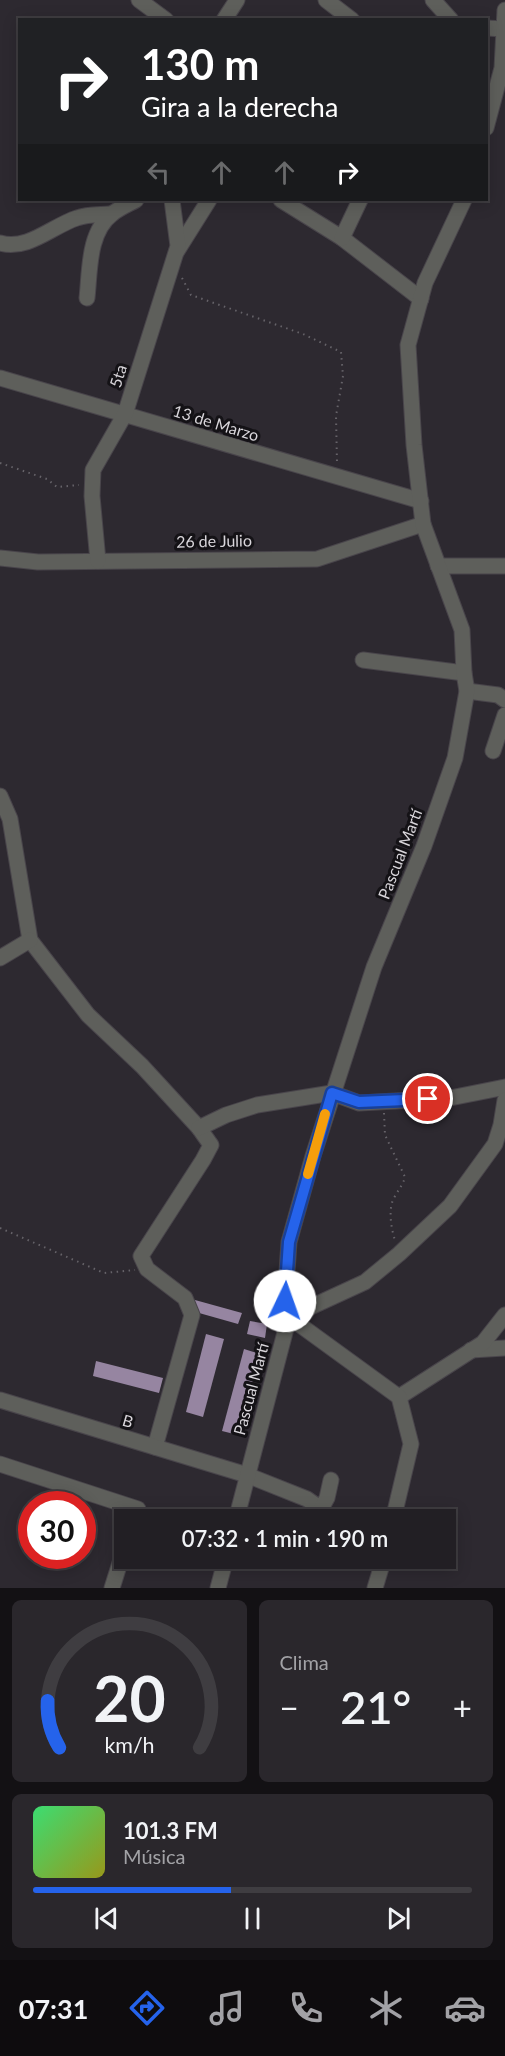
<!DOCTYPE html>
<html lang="es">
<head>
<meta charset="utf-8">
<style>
  body { margin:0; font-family:Lato,sans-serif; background:#2a272c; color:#f1f3f6; height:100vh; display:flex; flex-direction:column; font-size:22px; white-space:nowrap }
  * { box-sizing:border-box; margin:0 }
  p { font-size:20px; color:#a2a2a6 }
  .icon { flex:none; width:33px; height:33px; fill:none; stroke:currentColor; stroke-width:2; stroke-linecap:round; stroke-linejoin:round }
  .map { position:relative; height:1588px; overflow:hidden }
  .drawer { display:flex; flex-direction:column; gap:12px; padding:12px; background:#131114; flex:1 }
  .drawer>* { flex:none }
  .banner { position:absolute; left:18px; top:18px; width:470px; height:183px; border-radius:0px; box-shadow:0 3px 15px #0003,0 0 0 2px #3f3d41; background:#202124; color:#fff; overflow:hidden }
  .speed { position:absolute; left:18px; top:1491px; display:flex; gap:12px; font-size:30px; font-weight:700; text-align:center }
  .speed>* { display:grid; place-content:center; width:78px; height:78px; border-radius:50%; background:#221f24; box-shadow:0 3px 15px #0003,0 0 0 2px #3f3d41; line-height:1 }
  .speed .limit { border:9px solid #d22; background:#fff; color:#111 }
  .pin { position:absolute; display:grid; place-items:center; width:51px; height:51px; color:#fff; margin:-26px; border:3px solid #fff; border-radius:50%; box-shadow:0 2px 6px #0007 }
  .me { position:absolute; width:66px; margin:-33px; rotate:3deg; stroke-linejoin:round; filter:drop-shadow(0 0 4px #0008) }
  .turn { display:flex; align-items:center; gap:21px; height:126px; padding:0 24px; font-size:27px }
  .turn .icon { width:78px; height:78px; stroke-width:2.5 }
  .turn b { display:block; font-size:42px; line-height:51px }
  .lanes { display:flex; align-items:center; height:57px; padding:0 24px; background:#0003; justify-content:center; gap:30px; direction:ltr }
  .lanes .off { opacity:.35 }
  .big { font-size:45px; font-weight:600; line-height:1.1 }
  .drawer .tile { flex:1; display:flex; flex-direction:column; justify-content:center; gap:9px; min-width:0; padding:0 21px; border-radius:9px; background:#2a272c }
  .drawer .dial { align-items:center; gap:0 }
  .dial svg { height:156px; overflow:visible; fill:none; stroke:#3f3d41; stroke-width:7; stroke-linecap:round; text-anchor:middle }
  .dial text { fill:#f1f3f6; stroke:none }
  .song { display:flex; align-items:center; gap:18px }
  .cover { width:72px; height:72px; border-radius:9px; background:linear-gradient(135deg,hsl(140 70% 55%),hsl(60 70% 35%)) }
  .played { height:6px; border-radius:3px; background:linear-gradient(90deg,#2563eb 45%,#3f3d41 45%) }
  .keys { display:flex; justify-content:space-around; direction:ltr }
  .heat { display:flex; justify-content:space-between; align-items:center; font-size:33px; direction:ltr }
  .drawer .tiles { flex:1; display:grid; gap:12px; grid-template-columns:1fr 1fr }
  .tile:last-child { grid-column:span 2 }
  .trip { position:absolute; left:114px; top:1509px; width:342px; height:60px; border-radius:0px; background:#221f24; box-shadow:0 3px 15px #0003,0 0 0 2px #3f3d41; font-weight:600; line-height:60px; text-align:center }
  .tab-bar { display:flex; height:96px; justify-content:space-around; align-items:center; background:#0e0c0e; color:#a2a2a6 }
  .tab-bar .icon { width:42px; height:42px }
  .tab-bar .on { color:#2563eb }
  .tab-bar b { font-size:27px; color:#f1f3f6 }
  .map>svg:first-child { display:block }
  .building { fill:#9685a1 }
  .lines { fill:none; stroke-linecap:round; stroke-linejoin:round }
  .minor-casing { stroke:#49454b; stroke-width:17 }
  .path { stroke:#666369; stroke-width:2; stroke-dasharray:1.5 4.5; stroke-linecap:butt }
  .minor { stroke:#5e5f5b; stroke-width:15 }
  .route-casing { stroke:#184099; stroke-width:15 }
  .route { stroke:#2563eb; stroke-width:10 }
  .slow { stroke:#f59e0b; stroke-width:10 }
  .labels { text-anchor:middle; stroke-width:6; stroke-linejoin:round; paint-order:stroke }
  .street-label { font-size:16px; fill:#d9d6db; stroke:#141216 }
</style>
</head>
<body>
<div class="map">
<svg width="505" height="1588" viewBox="0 0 505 1588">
  <rect width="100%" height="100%" fill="#2d2930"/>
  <g class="building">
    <path d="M195 1300 242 1313 238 1324 192 1311Z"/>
    <path d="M250 1321 267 1324 265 1338 247 1334Z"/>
    <path d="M206 1334 224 1339 203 1417 186 1412Z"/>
    <path d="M244 1349 260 1354 238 1435 222 1431Z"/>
    <path d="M96 1361 163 1378 159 1393 93 1376Z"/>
  </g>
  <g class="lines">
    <g class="minor-casing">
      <g id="minor">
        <path d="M139 0 166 20"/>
        <path d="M326 0 352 20"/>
        <path d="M433 0 451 20"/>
        <path d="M224 20 237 0"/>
        <path d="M486 28 504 29"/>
        <path d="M486 128 502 68 505 10"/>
        <path d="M281 200 342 238 421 299"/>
        <path d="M342 238 360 200"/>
        <path d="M0 243C28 251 52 226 77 218 88 214 99 215 110 214"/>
        <path d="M177 251 209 200"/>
        <path d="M87 298C90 271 88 232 112 214 119 208 129 204 136 200"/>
        <path d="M0 378 421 501"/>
        <path d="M0 558 38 562 317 559 423 524"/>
        <path d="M98 561 92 496 93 470 125 414 178 246 172 200"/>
        <path d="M438 566H505"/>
        <path d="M363 660 464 673"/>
        <path d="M467 691 498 695 505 700"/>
        <path d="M493 751 505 715"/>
        <path d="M0 796 10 819 30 940 88 1015 142 1066 199 1128 211 1145 203 1160 141 1256 147 1269 185 1298 192 1315 155 1447"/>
        <path d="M0 958 30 940"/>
        <path d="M199 1128 226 1115 257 1105 332 1093 359 1103 450 1098 505 1087"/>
        <path d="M471 1350 505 1348"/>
        <path d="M399 1397 483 1343 505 1315"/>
        <path d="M0 1400 247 1475 307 1499 321 1509 325 1520"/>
        <path d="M0 1464 138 1509 134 1520"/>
        <path d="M321 1509 327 1498 331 1480"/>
        <path d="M236 1520 289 1317 285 1301 289 1242 313 1156 374 967 424 846 455 758 467 691 464 673 462 630 423 524 414 445 408 345 425 283 464 200"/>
        <path d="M393 1520 411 1444 399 1397 289 1317 365 1282 399 1254 450 1206 495 1144 501 1125 505 1100"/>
        <path d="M112 1588 124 1550"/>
        <path d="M218 1588 226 1558"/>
        <path d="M375 1588 384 1558"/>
      </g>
    </g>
    <g class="path">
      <path d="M182 278 191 295 303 334 341 352 343 376 336 416 337 463"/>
      <path d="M0 463 47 479 57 487 79 485"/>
      <path d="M384 1113 385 1135 405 1177C403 1185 398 1190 394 1198 388 1208 391 1229 395 1240"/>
      <path d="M0 1228 104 1273 135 1270"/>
    </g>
    <use href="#minor" class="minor"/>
  </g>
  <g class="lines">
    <g class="route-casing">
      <path id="route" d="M285 1301 289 1242 332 1093 359 1102 428 1099"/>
    </g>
    <use href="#route" class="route"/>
    <path class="slow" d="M308 1174 325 1114"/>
  </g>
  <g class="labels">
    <g class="street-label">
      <text transform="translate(118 376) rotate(-72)" y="6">5ta</text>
      <text transform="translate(216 423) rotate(17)" y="6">13 de Marzo</text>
      <text transform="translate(214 541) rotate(-1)" y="6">26 de Julio</text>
      <text transform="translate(400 854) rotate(-69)" y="6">Pascual Martí</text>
      <text transform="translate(251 1389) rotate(-75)" y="6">Pascual Martí</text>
      <text transform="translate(128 1421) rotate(16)" y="6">B</text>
    </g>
  </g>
</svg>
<div class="speed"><div class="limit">30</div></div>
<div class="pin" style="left:428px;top:1099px;background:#d93025"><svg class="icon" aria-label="arrive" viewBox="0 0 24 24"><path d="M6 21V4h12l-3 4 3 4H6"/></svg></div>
<svg class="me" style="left:285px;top:1301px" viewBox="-20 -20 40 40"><circle r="19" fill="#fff"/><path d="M0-13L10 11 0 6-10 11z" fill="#2563eb"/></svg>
<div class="trip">07:32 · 1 min · 190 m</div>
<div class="banner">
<div class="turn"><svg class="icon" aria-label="right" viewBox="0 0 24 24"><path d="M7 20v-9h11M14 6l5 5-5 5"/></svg><div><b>130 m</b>Gira a la derecha</div></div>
<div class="lanes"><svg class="icon off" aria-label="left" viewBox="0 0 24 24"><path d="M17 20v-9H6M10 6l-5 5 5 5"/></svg><svg class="icon off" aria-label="ahead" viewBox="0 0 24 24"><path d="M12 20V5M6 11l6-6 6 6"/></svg><svg class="icon off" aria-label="ahead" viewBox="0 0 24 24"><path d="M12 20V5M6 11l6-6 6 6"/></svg><svg class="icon" aria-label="right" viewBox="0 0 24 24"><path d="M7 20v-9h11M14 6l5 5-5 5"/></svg></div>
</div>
</div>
<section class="drawer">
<div class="tiles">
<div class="tile dial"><svg viewBox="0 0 100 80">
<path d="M14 69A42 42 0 1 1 86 69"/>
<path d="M14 69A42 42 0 0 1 8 45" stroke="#2563eb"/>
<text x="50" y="56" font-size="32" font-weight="700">20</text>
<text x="50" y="72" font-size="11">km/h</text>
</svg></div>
<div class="tile"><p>Clima</p>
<div class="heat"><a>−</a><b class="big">21°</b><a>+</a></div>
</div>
<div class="tile">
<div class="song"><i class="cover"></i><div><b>101.3 FM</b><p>Música</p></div></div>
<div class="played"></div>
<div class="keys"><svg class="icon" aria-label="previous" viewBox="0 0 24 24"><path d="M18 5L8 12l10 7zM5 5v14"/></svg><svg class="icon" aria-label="pause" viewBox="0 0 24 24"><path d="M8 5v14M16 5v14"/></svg><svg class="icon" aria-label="next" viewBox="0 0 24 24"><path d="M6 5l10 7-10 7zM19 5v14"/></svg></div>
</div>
</div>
</section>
<nav class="tab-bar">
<b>07:31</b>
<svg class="icon on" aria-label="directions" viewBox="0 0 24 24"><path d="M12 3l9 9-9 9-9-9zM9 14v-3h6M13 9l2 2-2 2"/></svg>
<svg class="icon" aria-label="music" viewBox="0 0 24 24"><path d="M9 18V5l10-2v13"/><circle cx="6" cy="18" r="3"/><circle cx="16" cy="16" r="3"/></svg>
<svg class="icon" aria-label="phone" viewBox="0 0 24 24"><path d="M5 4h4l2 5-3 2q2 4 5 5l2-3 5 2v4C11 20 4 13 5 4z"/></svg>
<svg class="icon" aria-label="climate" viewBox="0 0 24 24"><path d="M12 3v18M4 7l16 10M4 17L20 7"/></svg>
<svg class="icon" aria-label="car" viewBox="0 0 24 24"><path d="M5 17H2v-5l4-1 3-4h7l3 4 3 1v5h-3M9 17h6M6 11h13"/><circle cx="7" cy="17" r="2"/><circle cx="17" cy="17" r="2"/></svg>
</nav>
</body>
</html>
